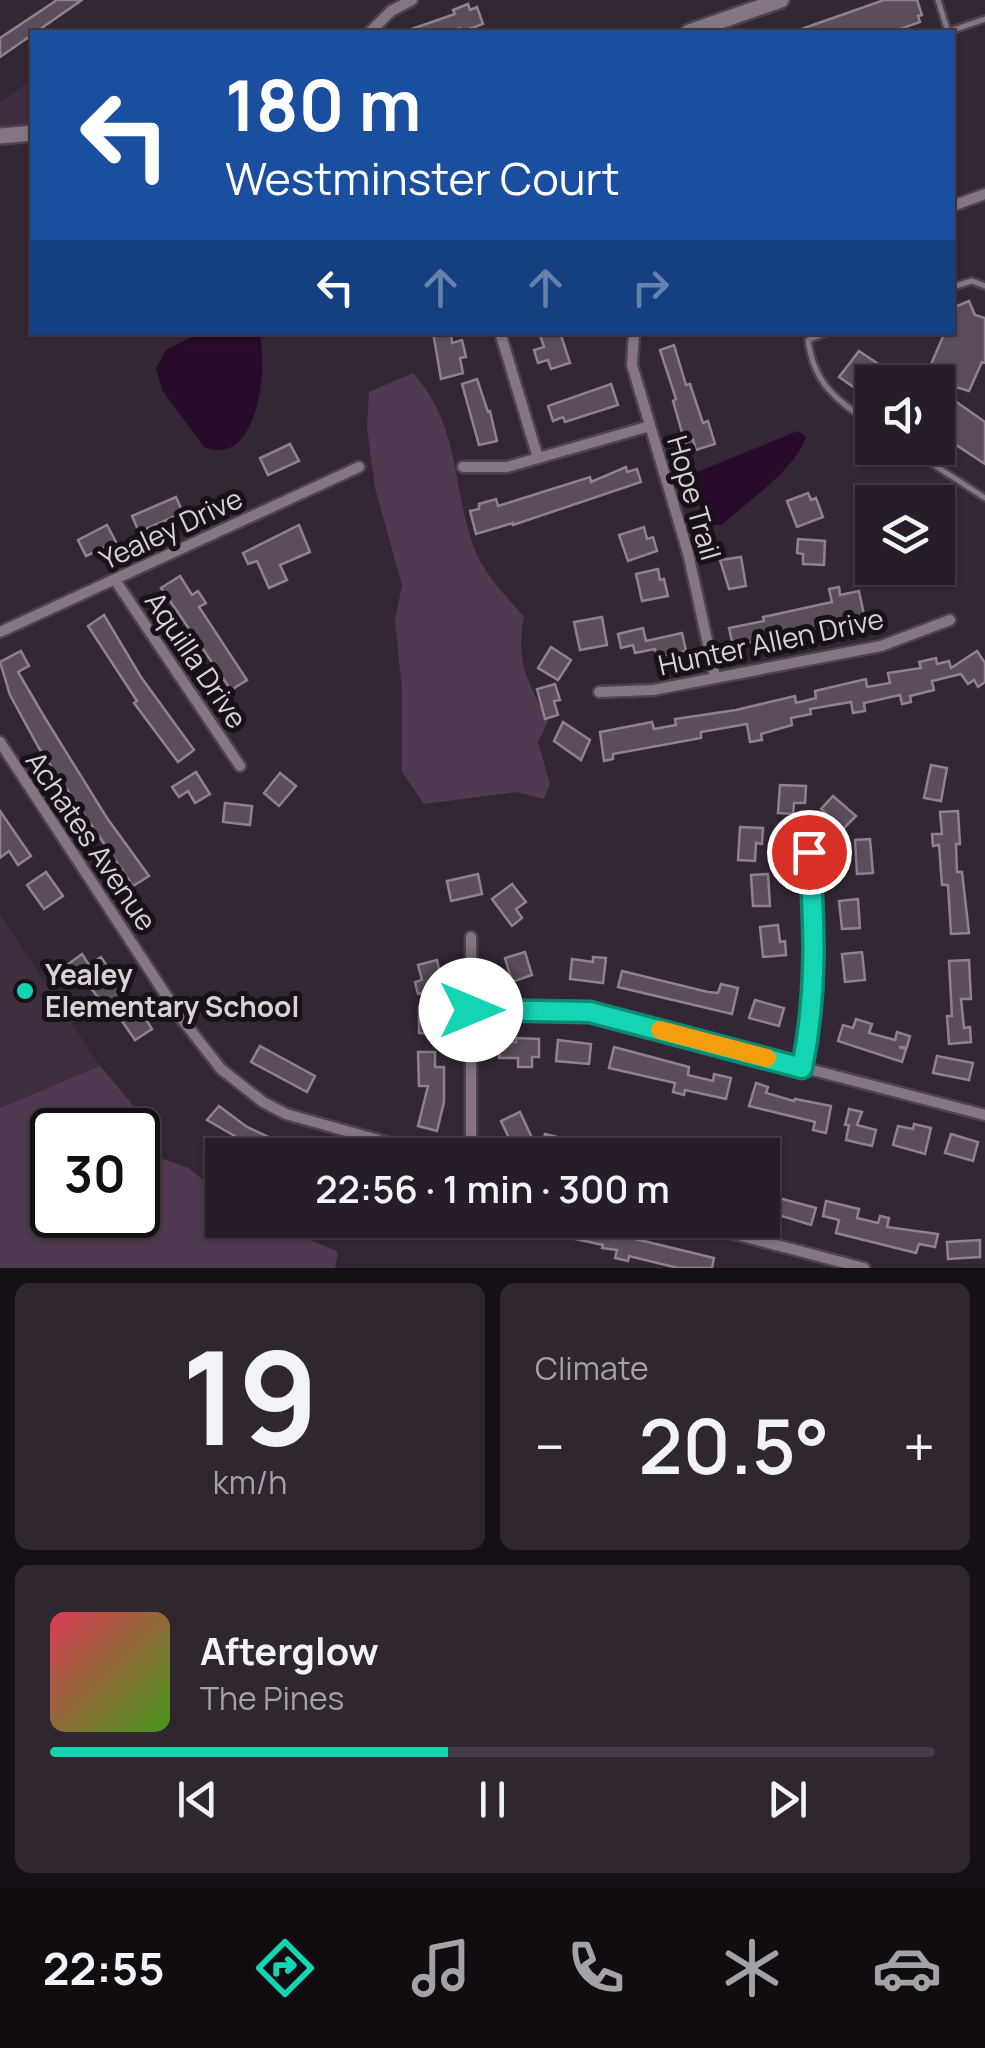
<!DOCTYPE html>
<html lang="en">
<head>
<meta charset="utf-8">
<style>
  body { margin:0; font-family:Manrope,sans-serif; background:#2f2630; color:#f1f3f6; height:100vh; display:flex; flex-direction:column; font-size:38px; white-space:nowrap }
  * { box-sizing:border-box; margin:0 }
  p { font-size:32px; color:#a4a2a8 }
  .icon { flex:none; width:55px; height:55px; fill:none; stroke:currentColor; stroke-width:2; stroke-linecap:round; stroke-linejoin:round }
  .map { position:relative; height:1268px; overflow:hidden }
  .panel { display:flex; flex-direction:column; gap:15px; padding:15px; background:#151016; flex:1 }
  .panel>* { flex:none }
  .guide { position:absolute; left:30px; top:30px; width:925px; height:305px; border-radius:0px; box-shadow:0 2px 8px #0004,0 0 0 2px #433b45; background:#1a4fa0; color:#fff; overflow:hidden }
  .controls { position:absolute; left:855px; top:365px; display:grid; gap:20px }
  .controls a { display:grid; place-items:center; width:100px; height:100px; border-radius:0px; background:#271d28; box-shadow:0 2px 8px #0004,0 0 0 2px #433b45; font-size:50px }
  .speed { position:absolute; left:30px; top:1108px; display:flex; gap:20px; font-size:50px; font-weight:700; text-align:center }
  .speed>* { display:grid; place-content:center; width:130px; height:130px; border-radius:50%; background:#271d28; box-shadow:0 2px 8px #0004,0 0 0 2px #433b45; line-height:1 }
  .speed .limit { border:5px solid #111; border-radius:15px; background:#fff; color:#111 }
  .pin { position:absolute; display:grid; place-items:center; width:85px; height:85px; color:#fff; margin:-42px; border:5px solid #fff; border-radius:50%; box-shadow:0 2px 10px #0007 }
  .me { position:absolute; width:110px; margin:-55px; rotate:90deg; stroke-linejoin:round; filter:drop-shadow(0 0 8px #0008) }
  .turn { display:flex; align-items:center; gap:35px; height:210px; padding:0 30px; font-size:45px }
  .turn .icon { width:130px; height:130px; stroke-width:2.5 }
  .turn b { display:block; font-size:70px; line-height:85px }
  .lanes { display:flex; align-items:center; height:95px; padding:0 30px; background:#0003; justify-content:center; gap:50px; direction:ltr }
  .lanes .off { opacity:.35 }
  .big { font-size:75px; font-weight:600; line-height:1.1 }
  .panel .tile { flex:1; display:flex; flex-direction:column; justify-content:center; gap:15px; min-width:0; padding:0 35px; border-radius:15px; background:#2f2630 }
  .panel .dial { align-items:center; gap:0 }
  .dial b { font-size:130px; line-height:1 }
  .song { display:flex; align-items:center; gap:30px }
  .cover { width:120px; height:120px; border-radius:15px; background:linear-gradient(135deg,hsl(350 70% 55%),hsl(100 70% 35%)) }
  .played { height:10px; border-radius:5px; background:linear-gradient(90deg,#14d5b3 45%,#433b45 45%) }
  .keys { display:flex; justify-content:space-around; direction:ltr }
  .heat { display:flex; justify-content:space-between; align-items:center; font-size:55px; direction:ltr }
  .panel .tiles { flex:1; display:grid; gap:15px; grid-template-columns:1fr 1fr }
  .tile:last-child { grid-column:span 2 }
  .trip { position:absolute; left:205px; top:1138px; width:575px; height:100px; border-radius:0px; background:#271d28; box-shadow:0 2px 8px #0004,0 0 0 2px #433b45; font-weight:600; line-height:100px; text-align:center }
  .tabs { display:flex; height:160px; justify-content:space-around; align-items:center; background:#100c10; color:#a4a2a8 }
  .tabs .icon { width:70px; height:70px }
  .tabs .on { color:#14d5b3 }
  .tabs b { font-size:45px; color:#f1f3f6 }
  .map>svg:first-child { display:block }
  .built { fill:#3f2d40 }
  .green { fill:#503a51 }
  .water { fill:#280b2a }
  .building { fill:#5c4d5c; stroke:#908090; stroke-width:2.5 }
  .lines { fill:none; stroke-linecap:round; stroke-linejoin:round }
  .service-casing { stroke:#4d424d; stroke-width:10 }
  .minor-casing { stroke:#4d424d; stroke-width:15 }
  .secondary-casing { stroke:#4d424d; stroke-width:20 }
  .service { stroke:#857585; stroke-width:5 }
  .minor { stroke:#857585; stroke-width:10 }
  .secondary { stroke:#857585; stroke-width:15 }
  .route-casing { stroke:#0d8a74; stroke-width:25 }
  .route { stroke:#14d5b3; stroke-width:18 }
  .slow { stroke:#f59e0b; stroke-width:18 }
  .poi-dot { fill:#14d5b3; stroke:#181218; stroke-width:4 }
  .labels { text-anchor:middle; stroke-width:10; stroke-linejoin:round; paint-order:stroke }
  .street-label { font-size:28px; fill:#d9d1d9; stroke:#181218 }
  .poi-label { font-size:28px; font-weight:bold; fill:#d9d1d9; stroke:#181218; text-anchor:start }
</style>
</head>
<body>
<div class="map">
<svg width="985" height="1268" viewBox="0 0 985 1268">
  <rect width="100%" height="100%" fill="#342735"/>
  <g class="built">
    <path d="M32 80V133L0 136V102Z"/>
    <path d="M0 915 100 1066 0 1108Z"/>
  </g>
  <g class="green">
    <path d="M413 373C460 425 452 486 474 548 483 573 507 597 524 617 515 663 528 681 548 721L538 742 550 784 544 799 517 792 424 804 402 772V690L395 621 402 585 375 488 367 427 369 392Z"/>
    <path d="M100 1066 133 1105 119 1130H52V1215H138V1150L189 1168 222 1196V1220H266L338 1252 335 1268H0V1108Z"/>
  </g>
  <g class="water">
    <path d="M200 333H259C269 366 258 469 204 447L162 390 156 368 167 349Z"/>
    <path d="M798 431 806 437C796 469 745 504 721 525H715L701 507 692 481 697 472Z"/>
  </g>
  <g class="building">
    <path d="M57 0H82L0 57V38Z"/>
    <path d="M884 0H917L922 15 918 16 920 22 892 32H793Z"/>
    <path d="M468 4 470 10 477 7 483 24 461 32 460 28 447 32H403L455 14 453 10Z"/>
    <path d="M969 301 975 315 985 318V363L982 362 969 391 925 378 945 332H952V308Z"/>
    <path d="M433 332H451L452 343 462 340 466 357 460 358 463 373 441 379Z"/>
    <path d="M539 332H560L570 363 551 369 548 360 538 363 534 350 544 347Z"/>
    <path d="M674 345 686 385 690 384 703 423 708 421 715 444 696 450 693 440 685 443 673 401 676 399 660 350Z"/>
    <path d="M859 351 905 382H872V400L839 377Z"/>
    <path d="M477 379 488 412 490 411 497 441 479 445 462 384Z"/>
    <path d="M611 384 618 405 565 422 563 417 553 421 548 406Z"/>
    <path d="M938 389 985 422V464L938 433Z"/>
    <path d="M290 444 299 461 268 475 260 458Z"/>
    <path d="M626 467 627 472 637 469 641 482 513 525V523L476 534 470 511 479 509V504L496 499 498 506 590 477 591 482Z"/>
    <path d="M808 493 811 500 816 498 823 517 797 527 787 501Z"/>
    <path d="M176 497 183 513 139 532 132 516Z"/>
    <path d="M107 525 116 542 86 556 78 540Z"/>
    <path d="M299 525 310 552 280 565 287 580 269 588 257 561 248 564 243 553Z"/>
    <path d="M644 527 647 539 653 537 657 551 628 561 619 535Z"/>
    <path d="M798 539 825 541 824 565 803 564V554L797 553Z"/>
    <path d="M741 557 746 586 729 589 720 560Z"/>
    <path d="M658 569 660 580 664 579 668 596 642 601 636 574Z"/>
    <path d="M180 576 192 595 198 591 206 603 199 607 247 680 231 690 161 588Z"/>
    <path d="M839 587 840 595 859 591 865 620 849 624 848 618 827 623 828 627 733 646 729 628 764 621 763 617 832 602 829 589Z"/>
    <path d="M104 615 141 677 194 750 178 762 134 703 137 701 88 626Z"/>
    <path d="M602 617 607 645 580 650 574 622Z"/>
    <path d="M643 628 646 641 682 633 686 651 656 657 655 649 635 653 633 645 621 648 618 634Z"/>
    <path d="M551 647 571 660 558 680 538 668Z"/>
    <path d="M21 651 29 666 18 672 45 718 107 818 149 876 133 886 40 750 10 695 0 662Z"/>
    <path d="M977 651 985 663V682L978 687 974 680 968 684 961 674 932 681 934 690 910 696 911 702 902 704 900 695 864 703 865 711 853 713 851 702 810 709 811 714 791 718 792 725 761 734 762 740 750 742 747 724 701 732V738L613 754V759L604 761 600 732 652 722 654 729 676 725 675 719 736 710 795 696 796 703 816 698 815 691 866 679 867 687 890 683 888 673 921 668 919 662 936 658 937 664 949 661 951 668Z"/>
    <path d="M555 684 560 700 554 701 558 715 545 719 537 689Z"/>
    <path d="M563 722 590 740 581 760 554 741Z"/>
    <path d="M931 765 947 768 941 801 924 798Z"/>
    <path d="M196 772 210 794 195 803 188 791 179 797 172 787Z"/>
    <path d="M280 773 296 786 279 806 264 793Z"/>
    <path d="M780 785 806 786 805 803H794L793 814 778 813Z"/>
    <path d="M833 796 856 816 843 829 821 809Z"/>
    <path d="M225 803 252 806 250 825 223 822Z"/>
    <path d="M0 811 31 856 18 865 9 851 0 858Z"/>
    <path d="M958 811 960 844H956L957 872H962L969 933 951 934 948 885H942L939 845 933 846 932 834H942L940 812Z"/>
    <path d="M740 827 763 828 762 844 756 843 755 861 738 860Z"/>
    <path d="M870 839 873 873 857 874 855 840Z"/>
    <path d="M46 872 63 896 44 909 27 885Z"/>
    <path d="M478 874 482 894 451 901 447 881Z"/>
    <path d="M768 874 770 906H753L751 875Z"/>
    <path d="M512 884 526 902 516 909 522 918 512 926 492 899Z"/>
    <path d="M858 899 860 928 842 929 839 901Z"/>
    <path d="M778 925 780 942 785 941 786 955 763 957 760 927Z"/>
    <path d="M525 952 532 975 512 982 505 958Z"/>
    <path d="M862 952 865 980 845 982 842 954Z"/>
    <path d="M82 954 89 965 101 957 123 989 117 994 133 1016 141 1011 152 1029 135 1040 115 1011 110 1014 88 984 82 988 67 965Z"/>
    <path d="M593 957 606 958 603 983 570 979 572 959 593 962Z"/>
    <path d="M437 960 443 988 418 994 415 982 422 980 418 965Z"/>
    <path d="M969 960 971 999H961L964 1028 970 1027 971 1042 949 1044 947 1016H952L949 961Z"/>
    <path d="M622 971 708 992 718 993 721 984 738 988 732 1014 618 987Z"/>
    <path d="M755 1000 784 1008 779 1026 749 1018Z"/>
    <path d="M419 1006 438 1007V1020H444V1034L419 1033Z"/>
    <path d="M856 1019 872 1024 869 1033 895 1040 897 1032 910 1036 907 1047H899L906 1049 902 1062 838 1041 843 1025 853 1028Z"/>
    <path d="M516 1038 539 1039V1057H532V1067H518V1058H499V1042H516Z"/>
    <path d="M558 1040 591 1044 589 1064 556 1061Z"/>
    <path d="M260 1046 315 1076 307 1092 251 1062Z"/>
    <path d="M614 1047 689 1067 688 1075 713 1081 714 1074 731 1078 726 1099 685 1090 684 1095 673 1092 675 1083 609 1068Z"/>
    <path d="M418 1052H435V1067H444V1102L437 1131 418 1126 428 1086H419Z"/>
    <path d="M937 1056 973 1063 969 1080 933 1073Z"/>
    <path d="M756 1083 768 1087 766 1093 794 1101 795 1099 831 1106 826 1133 813 1130 815 1122 749 1106Z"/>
    <path d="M219 1106 247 1127 273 1139 264 1153 207 1120Z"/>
    <path d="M849 1109 862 1112 857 1125 876 1130 872 1146 846 1140 849 1125H845Z"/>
    <path d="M520 1112 533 1140 514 1149 501 1121Z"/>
    <path d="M914 1124 931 1128 925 1154 893 1145 898 1126 913 1129Z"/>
    <path d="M545 1134 611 1150V1155H556L541 1152Z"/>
    <path d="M951 1134 978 1142 973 1161 945 1153Z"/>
    <path d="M762 1188 776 1191 775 1197 816 1208 811 1225 762 1210Z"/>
    <path d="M826 1201 859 1209 857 1218 878 1223 880 1216 889 1218 887 1227 938 1234 935 1247 919 1244 916 1253 836 1233 839 1220 823 1216Z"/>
    <path d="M506 1220H571L591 1225 590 1228 714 1258 712 1268H678L629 1256 628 1261 615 1258 617 1250 602 1248 603 1245 506 1224Z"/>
    <path d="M980 1240V1257L948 1259 947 1242Z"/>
  </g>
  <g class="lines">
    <g class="service-casing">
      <g id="service">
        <path d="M938 0 948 32"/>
        <path d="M947 32 985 19"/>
        <path d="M952 287 972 281 985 286"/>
        <path d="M828 332 808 340C814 385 837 400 872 424"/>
        <path d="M908 448 985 498"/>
      </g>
    </g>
    <g class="minor-casing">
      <g id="minor">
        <path d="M370 32 391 11 412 0"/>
        <path d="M952 206 985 194"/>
        <path d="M500 332 538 458"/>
        <path d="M634 332 632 365 688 553 715 676"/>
        <path d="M463 467H507L650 426"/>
        <path d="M115 580 240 766"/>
        <path d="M0 632 359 467"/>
        <path d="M599 692 653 690 881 646 950 620"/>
        <path d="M0 742 181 1018 221 1069 263 1102 286 1114 432 1155"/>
        <path d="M471 1010 590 1012 985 1115"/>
        <path d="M802 1067C817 996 815 925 809 852"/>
        <path d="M471 1155V937"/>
        <path d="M681 1220 864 1268"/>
      </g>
    </g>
    <g class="secondary-casing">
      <g id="secondary">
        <path d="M689 32 781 0"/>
        <path d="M0 136 32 133"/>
      </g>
    </g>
    <use href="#service" class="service"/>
    <use href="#minor" class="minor"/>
    <use href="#secondary" class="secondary"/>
  </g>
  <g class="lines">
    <g class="route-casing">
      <path id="route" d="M471 1010 590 1012 802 1068C817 996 815 925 809 852"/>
    </g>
    <use href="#route" class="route"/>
    <path class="slow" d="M660 1030 767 1058"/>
  </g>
  <circle class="poi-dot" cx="25" cy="991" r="10"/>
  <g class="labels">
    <g class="street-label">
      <text transform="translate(694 498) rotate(74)" y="10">Hope Trail</text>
      <text transform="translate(171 529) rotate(-25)" y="10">Yealey Drive</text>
      <text transform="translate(771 642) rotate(-12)" y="10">Hunter Allen Drive</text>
      <text transform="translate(196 660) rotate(56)" y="10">Aquilla Drive</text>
      <text transform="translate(91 841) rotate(56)" y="10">Achates Avenue</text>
    </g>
    <g class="poi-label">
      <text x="45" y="985">Yealey<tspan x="45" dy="32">Elementary School</tspan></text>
    </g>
  </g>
</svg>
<div class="controls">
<a><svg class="icon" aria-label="sound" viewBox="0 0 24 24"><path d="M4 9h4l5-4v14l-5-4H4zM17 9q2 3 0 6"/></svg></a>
<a><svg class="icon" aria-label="layers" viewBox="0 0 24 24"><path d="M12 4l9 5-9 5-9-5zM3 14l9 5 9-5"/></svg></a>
</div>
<div class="speed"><div class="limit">30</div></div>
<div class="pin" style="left:809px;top:852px;background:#d93025"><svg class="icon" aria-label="arrive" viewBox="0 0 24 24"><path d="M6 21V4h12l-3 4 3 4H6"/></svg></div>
<svg class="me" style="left:471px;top:1010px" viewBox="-20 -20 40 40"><circle r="19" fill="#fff"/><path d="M0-13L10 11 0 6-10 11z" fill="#14d5b3"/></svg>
<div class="trip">22:56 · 1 min · 300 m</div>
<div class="guide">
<div class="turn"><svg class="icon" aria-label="left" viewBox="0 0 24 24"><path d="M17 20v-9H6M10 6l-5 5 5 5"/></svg><div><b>180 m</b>Westminster Court</div></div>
<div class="lanes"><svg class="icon" aria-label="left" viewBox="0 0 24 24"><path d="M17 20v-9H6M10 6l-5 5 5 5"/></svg><svg class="icon off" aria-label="ahead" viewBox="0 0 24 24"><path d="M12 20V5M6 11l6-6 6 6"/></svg><svg class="icon off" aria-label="ahead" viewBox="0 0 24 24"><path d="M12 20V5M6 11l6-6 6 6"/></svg><svg class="icon off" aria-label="right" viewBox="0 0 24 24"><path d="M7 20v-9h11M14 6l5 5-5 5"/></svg></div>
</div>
</div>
<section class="panel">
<div class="tiles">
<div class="tile dial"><b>19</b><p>km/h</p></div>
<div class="tile"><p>Climate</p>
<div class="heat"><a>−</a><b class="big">20.5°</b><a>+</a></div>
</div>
<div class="tile">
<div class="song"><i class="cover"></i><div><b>Afterglow</b><p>The Pines</p></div></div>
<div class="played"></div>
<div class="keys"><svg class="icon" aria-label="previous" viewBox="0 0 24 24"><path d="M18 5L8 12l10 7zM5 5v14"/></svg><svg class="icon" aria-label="pause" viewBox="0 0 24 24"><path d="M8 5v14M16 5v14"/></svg><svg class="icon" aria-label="next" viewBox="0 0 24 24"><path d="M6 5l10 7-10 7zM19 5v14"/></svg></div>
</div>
</div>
</section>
<nav class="tabs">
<b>22:55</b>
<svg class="icon on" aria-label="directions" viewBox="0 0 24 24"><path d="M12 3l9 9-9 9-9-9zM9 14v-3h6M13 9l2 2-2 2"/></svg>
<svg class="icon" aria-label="music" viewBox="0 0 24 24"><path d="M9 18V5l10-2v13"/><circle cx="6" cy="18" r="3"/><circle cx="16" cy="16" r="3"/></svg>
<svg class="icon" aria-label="phone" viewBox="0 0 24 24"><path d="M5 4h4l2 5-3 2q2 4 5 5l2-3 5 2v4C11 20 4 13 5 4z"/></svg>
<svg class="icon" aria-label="climate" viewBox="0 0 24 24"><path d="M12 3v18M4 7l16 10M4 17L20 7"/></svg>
<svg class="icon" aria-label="car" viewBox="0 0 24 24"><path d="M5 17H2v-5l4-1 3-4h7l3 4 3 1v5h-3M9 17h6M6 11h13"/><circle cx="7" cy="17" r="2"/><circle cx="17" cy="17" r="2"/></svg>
</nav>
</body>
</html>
